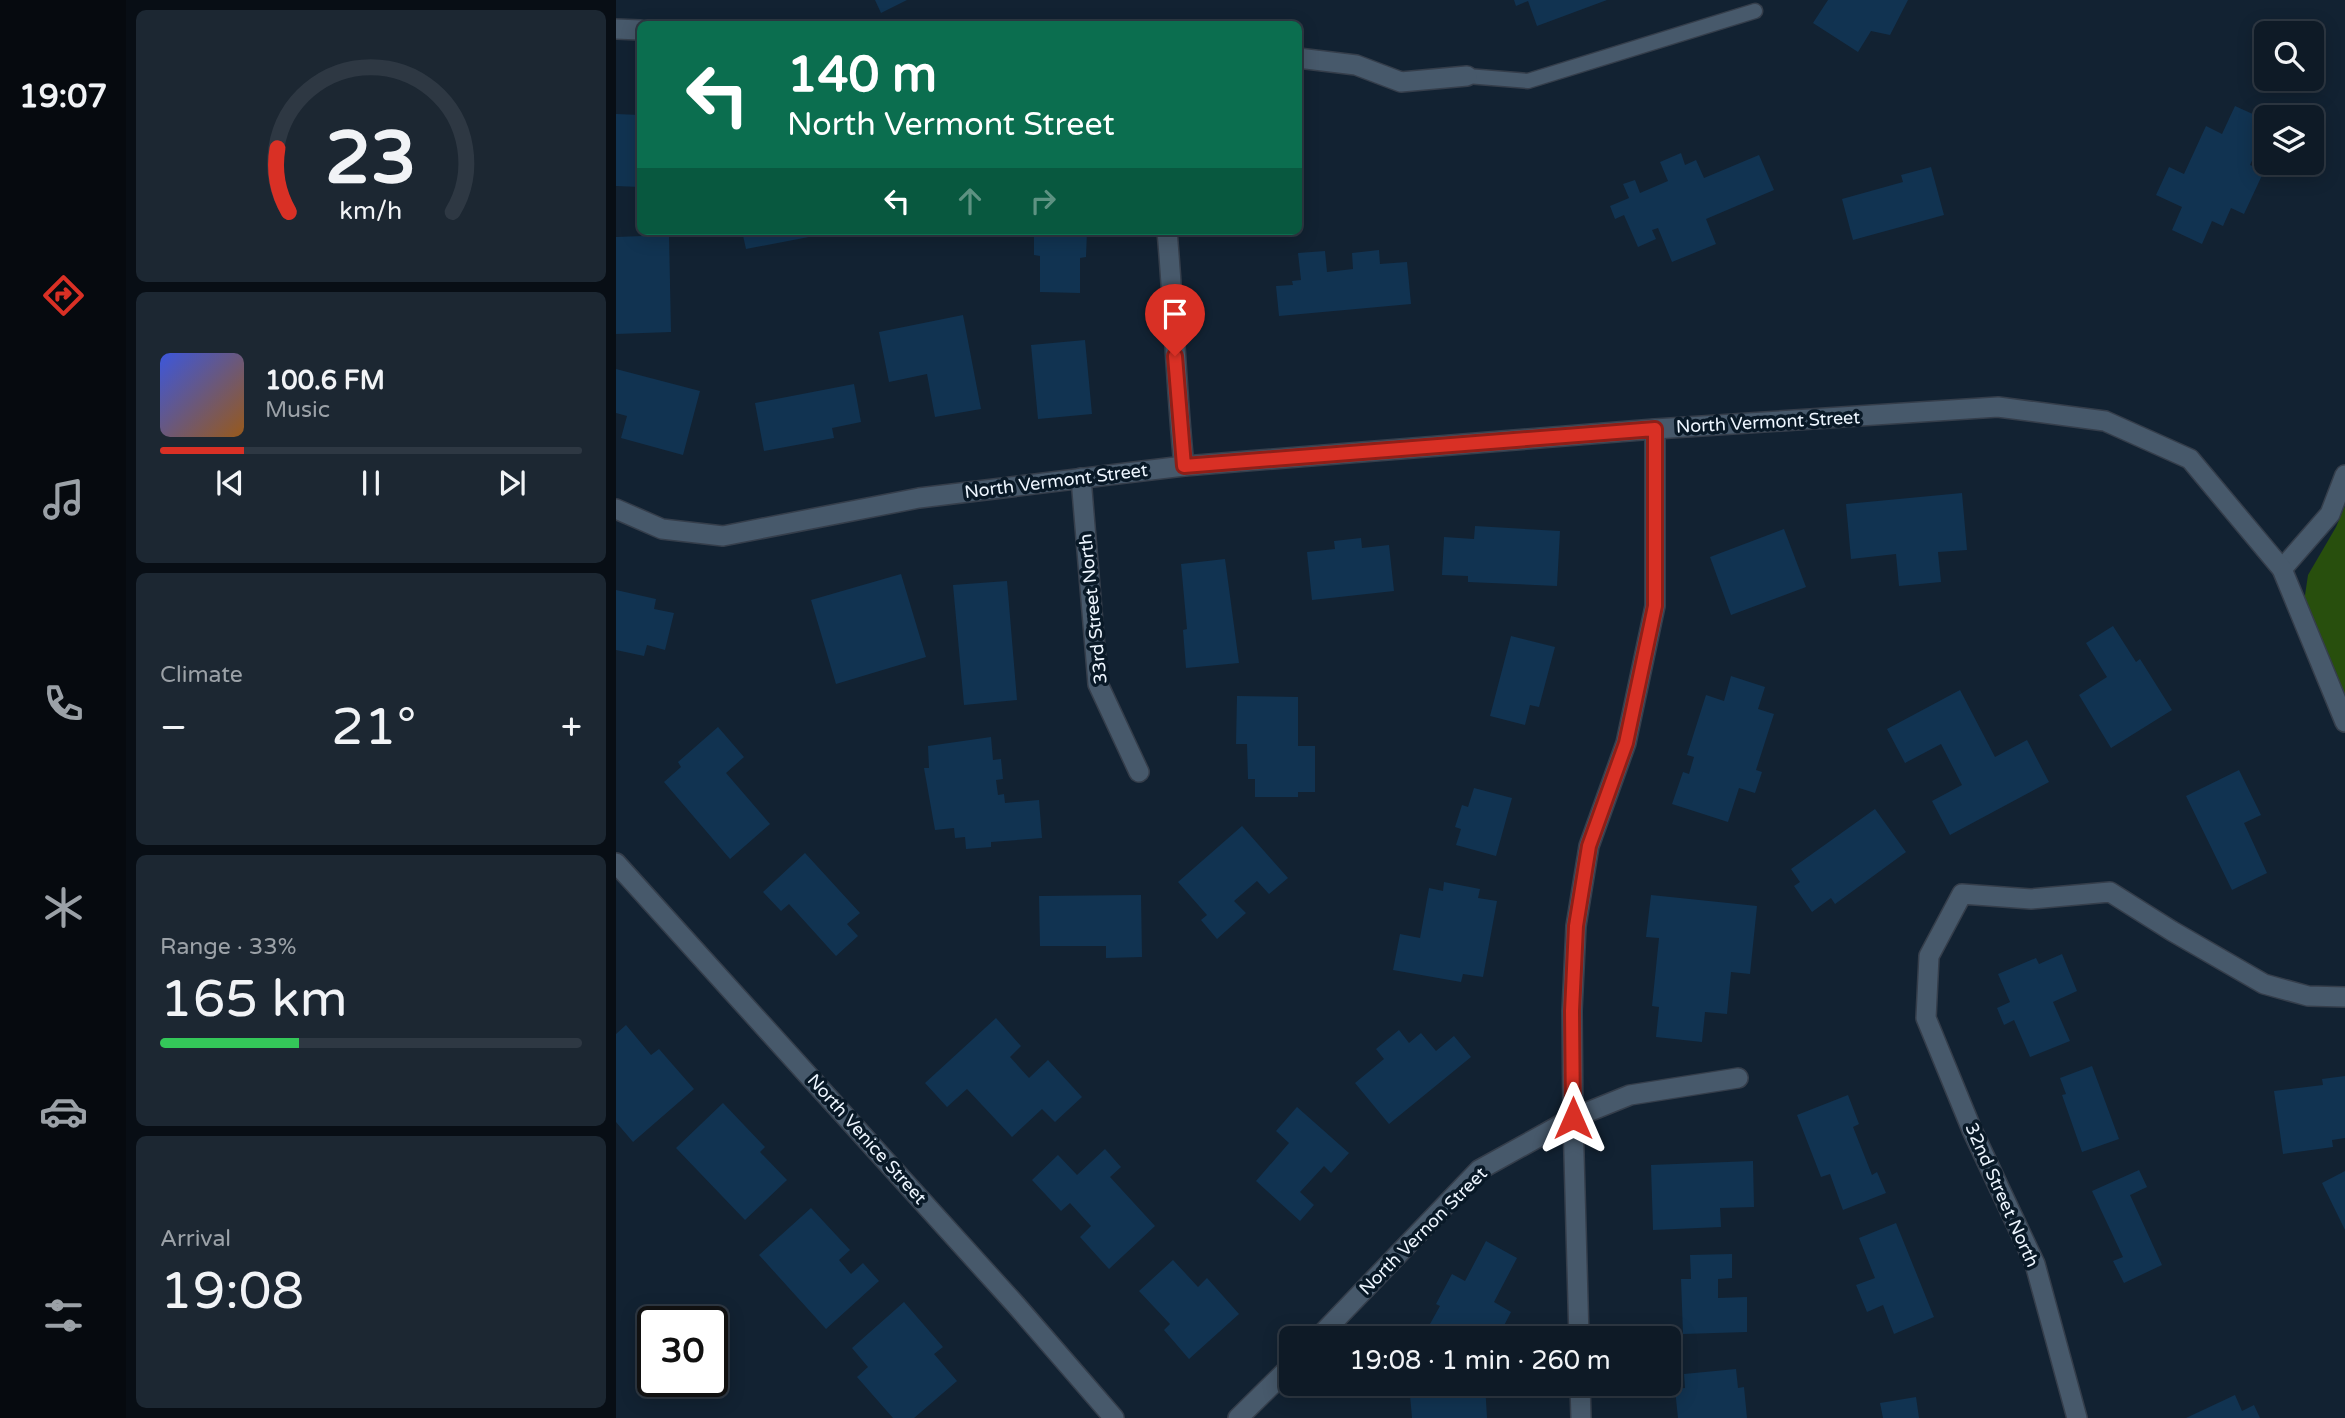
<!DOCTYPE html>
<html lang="en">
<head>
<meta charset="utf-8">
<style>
  body { margin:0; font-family:"Varela Round",sans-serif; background:#1c2732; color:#f1f3f6; height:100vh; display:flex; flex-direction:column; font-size:26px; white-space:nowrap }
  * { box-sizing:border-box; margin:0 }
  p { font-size:23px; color:#9ba1a7 }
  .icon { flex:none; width:38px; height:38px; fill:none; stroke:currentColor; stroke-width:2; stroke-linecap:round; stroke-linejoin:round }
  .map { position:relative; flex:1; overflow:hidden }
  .drawer { display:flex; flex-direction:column; gap:10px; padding:10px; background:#080e15; width:490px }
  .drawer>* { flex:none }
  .guide { position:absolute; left:21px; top:21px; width:665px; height:214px; border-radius:10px; box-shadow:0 4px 18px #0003,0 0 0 2px #2e3843; background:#0b6e4f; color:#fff; overflow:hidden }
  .buttons { position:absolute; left:1638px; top:21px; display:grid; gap:14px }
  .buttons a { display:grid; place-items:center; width:70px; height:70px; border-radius:10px; background:#0e1a26; box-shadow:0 4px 18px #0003,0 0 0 2px #2e3843; font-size:35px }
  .speed { position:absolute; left:21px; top:1306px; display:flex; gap:14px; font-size:35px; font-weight:700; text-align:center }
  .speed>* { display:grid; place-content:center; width:91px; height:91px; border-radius:50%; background:#0e1a26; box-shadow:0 4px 18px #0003,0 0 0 2px #2e3843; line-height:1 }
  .speed .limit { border:4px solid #111; border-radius:10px; background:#fff; color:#111 }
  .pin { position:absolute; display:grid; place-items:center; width:60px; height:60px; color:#fff; margin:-72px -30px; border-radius:50% 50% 50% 0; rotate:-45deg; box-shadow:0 0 7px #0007 }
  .pin .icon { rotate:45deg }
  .me { position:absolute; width:77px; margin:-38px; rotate:0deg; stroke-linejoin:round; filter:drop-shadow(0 0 5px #0008) }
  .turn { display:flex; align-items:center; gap:24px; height:147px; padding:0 35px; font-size:32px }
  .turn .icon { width:91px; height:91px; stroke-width:2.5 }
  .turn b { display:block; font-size:49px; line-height:60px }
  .lanes { display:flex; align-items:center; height:66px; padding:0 35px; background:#0003; justify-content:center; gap:35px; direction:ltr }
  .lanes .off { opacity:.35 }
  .big { font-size:52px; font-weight:600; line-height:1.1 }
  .drawer .card { flex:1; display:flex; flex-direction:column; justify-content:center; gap:10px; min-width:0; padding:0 24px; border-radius:10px; background:#1c2732 }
  .drawer .dial { align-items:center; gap:0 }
  .dial svg { height:182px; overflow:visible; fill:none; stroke:#2e3843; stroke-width:7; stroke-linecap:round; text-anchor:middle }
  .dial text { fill:#f1f3f6; stroke:none }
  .song { display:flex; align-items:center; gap:21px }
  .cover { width:84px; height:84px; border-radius:10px; background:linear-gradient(135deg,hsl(230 70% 55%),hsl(30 70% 35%)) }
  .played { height:7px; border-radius:4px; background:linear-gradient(90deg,#d93025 20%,#2e3843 20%) }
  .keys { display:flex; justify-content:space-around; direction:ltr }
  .heat { display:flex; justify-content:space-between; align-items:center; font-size:38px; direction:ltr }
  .charge { height:10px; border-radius:5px; background:linear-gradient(90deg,#34c759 33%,#2e3843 0) }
  .trip { position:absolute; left:663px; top:1326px; width:402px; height:70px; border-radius:10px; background:#0e1a26; box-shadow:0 4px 18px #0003,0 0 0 2px #2e3843; font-weight:600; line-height:70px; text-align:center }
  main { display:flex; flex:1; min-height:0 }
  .tab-bar { display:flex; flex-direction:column; width:126px; justify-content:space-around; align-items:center; background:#060a0f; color:#9ba1a7 }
  .tab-bar .icon { width:49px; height:49px }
  .tab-bar .current { color:#d93025 }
  .tab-bar b { font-size:32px; color:#f1f3f6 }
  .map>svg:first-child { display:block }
  .green { fill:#284f0d }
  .building { fill:#113351 }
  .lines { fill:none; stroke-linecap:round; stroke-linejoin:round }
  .service-casing { stroke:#353e4b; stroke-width:17 }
  .minor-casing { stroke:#353e4b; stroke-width:22 }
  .tertiary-casing { stroke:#353e4b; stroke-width:22 }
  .service { stroke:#47596b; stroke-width:14 }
  .minor { stroke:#47596b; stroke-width:19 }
  .tertiary { stroke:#47596b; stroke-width:19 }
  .route-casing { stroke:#8d1f18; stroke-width:18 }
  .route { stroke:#d93025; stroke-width:12 }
  .labels { text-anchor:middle; stroke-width:7; stroke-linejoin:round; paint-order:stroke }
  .street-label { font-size:18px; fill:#edf5fe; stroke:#091927 }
</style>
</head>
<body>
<main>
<nav class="tab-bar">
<b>19:07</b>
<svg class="icon current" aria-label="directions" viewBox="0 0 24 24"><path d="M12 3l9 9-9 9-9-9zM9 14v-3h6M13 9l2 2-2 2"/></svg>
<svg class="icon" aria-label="music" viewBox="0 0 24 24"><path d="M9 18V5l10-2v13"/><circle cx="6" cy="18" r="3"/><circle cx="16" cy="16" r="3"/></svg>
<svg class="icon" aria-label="phone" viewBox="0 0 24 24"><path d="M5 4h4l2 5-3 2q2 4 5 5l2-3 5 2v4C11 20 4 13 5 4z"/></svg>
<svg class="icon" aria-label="climate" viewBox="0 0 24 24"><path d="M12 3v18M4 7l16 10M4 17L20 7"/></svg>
<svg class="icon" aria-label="car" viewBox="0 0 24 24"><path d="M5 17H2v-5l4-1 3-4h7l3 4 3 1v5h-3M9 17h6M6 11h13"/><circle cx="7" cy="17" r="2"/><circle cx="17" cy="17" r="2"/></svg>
<svg class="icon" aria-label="filters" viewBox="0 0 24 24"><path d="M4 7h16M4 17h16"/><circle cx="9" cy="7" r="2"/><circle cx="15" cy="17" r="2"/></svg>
</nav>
<section class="drawer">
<div class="card dial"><svg viewBox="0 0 100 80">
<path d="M14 69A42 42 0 1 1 86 69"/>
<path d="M14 69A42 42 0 0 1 9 41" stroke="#d93025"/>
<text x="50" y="56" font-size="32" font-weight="700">23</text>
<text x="50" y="72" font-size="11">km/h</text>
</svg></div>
<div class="card">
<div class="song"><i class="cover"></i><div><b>100.6 FM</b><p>Music</p></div></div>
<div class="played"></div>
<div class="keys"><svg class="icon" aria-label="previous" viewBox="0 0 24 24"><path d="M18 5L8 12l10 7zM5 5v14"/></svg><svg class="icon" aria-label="pause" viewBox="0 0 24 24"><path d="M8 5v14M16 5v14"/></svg><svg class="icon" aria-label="next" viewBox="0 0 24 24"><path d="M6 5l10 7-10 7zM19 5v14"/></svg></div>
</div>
<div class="card"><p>Climate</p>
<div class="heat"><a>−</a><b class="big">21°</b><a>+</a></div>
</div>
<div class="card"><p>Range · 33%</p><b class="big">165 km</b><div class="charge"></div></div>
<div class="card"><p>Arrival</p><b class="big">19:08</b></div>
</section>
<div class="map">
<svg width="1729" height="1418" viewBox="0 0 1729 1418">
  <rect width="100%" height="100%" fill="#122232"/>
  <path class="green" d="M1729 506V698L1688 602 1692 575 1720 527Z"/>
  <g class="building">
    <path d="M259 0H291L265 13Z"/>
    <path d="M898 0H991L921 26 912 1 900 6Z"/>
    <path d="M1212 0H1292L1274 35 1255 31 1242 52 1197 23Z"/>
    <path d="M1619 106 1650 120V129L1634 165 1648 171 1628 214 1615 208 1607 226 1596 221 1586 244 1556 230 1566 207 1540 195 1553 167 1568 174 1590 126 1606 134Z"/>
    <path d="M0 114 24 115V187L0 186Z"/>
    <path d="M1065 153 1069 165 1080 160 1088 178 1143 155 1158 190 1090 219 1100 244 1056 262 1042 228 1036 230 1040 239 1022 247 1008 215 999 219 994 206 1013 198 1007 184 1019 180 1024 193 1052 181 1044 162Z"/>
    <path d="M1315 167 1328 215 1237 240 1226 199 1287 182 1285 175Z"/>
    <path d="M126 231H219V232L130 249Z"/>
    <path d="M418 231H471L470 257 464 258V293L424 292V256L418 255Z"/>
    <path d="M53 235 55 332 0 334V237Z"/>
    <path d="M763 250 764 264 791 262 795 304 663 316 660 286 677 285 676 281 685 280 682 253 709 251 711 272 737 269 736 253Z"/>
    <path d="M347 315 365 409 319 417 311 374 273 382 263 332Z"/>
    <path d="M469 340 476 414 422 419 415 345Z"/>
    <path d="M0 369 84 391 67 455 5 438 11 416 0 413Z"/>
    <path d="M238 384 245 422 216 428 218 438 148 451 139 403Z"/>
    <path d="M1346 493 1351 550 1322 552 1325 582 1283 586 1280 554 1235 559 1230 504Z"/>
    <path d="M859 526 944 531 941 586 852 582V576L826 575 828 537 858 539Z"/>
    <path d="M1168 529 1190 587 1115 615 1094 557Z"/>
    <path d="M745 538 746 548 773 545 778 591 696 600 691 552 719 549 718 541Z"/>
    <path d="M609 559 623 663 570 668 567 630 571 629 565 564Z"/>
    <path d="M285 574 310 657 220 684 195 600Z"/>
    <path d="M391 581 401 700 348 705 337 585Z"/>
    <path d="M0 590 40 599 38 609 58 613 49 650 31 645 28 656 0 650Z"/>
    <path d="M1497 626 1520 662 1524 659 1556 710 1495 748 1463 695 1491 677 1470 643Z"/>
    <path d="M895 636 939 647 923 707 914 705 909 725 874 716Z"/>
    <path d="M1115 676 1149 687 1142 709 1158 714 1140 770 1146 772 1139 793 1123 788 1112 822 1056 804 1067 772 1073 774 1078 757 1071 755 1090 695 1108 701Z"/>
    <path d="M1344 690 1379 757 1411 740 1433 782 1334 835 1316 801 1346 785 1325 744 1289 763 1271 729Z"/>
    <path d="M621 696 682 697V746H699V792H682V797H639V779H632L631 744H620Z"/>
    <path d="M102 727 128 757 110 773 154 824 114 859 48 782 65 767 62 762Z"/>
    <path d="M375 737 377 760 385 759 387 779 380 780 382 795 388 794 389 803 423 800 426 838 375 842V847L350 849 349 837 339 838 338 828 319 830 308 768H313L312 746Z"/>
    <path d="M1623 770 1645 815 1628 823 1651 873 1616 890 1570 796Z"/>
    <path d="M858 788 896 798 880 856 840 845 845 829 839 827 846 805 852 807Z"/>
    <path d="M1259 809 1290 852 1219 904 1215 898 1196 912 1178 886 1184 882 1175 869Z"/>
    <path d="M626 826 672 878 653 894 641 881 618 901 630 913 601 939 585 920 591 915 562 882Z"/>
    <path d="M189 853 244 913 231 924 242 936 220 956 173 904 165 911 147 892Z"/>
    <path d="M828 882 864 889 862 898 881 901 867 977 847 974 845 982 777 970 784 934 804 938 813 888 827 891Z"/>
    <path d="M525 895 526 957 490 958V946H424L423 896Z"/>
    <path d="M1035 895 1141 906 1134 974 1115 972 1111 1014 1089 1012 1086 1042 1040 1037 1043 1007 1036 1006 1043 938 1030 937Z"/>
    <path d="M1446 954 1461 991 1437 1002 1454 1041 1414 1057 1398 1020 1388 1025 1381 1008 1394 1002 1382 974 1420 958 1423 964Z"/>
    <path d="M380 1018 405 1046 394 1057 413 1078 432 1060 466 1097 439 1122 426 1109 396 1137 351 1089 331 1107 309 1083Z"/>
    <path d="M10 1025 35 1055 43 1049 78 1089 17 1142 0 1122V1034Z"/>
    <path d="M783 1030 793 1043 805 1033 820 1051 838 1036 855 1057 773 1124 739 1083 768 1059 760 1049Z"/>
    <path d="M1476 1066 1503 1139 1466 1152 1446 1095 1450 1094 1444 1078Z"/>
    <path d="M1729 1076V1138L1716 1140 1717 1147 1667 1154 1658 1091 1707 1085 1706 1079Z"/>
    <path d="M1232 1095 1243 1124 1237 1127 1256 1175 1261 1172 1270 1193 1227 1210 1214 1174 1205 1177 1181 1115Z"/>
    <path d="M107 1103 149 1147 144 1152 171 1180 129 1220 60 1148Z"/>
    <path d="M681 1107 733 1153 715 1173 708 1166 684 1192 698 1205 684 1221 640 1181 673 1143 660 1131Z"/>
    <path d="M489 1149 505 1167 494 1177 539 1226 493 1269 464 1237 475 1226 454 1203 445 1211 416 1180 442 1155 461 1175Z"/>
    <path d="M1137 1161 1138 1207 1104 1208 1105 1227 1037 1230 1035 1165Z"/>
    <path d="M1523 1170 1531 1187 1514 1195 1546 1265 1508 1283 1497 1261 1507 1257 1476 1191Z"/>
    <path d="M1729 1171V1230L1706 1183Z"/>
    <path d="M195 1208 234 1250 223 1260 235 1274 247 1263 263 1281 210 1329 143 1255Z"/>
    <path d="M1280 1223 1318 1317 1278 1334 1267 1305 1251 1312 1240 1285 1259 1278 1243 1238Z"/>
    <path d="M870 1241 901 1258 878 1302 895 1312 881 1339H819L809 1333 824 1306 820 1304 836 1274 849 1281Z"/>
    <path d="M1116 1254V1278L1102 1279V1298L1131 1297V1332L1067 1334 1065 1279H1075L1074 1255Z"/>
    <path d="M557 1260 582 1287 591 1278 623 1314 573 1359 548 1330 554 1324 523 1291Z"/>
    <path d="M288 1302 327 1347 318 1354 341 1381 298 1418H277L241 1377 252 1367 236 1348Z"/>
    <path d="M1120 1369 1122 1388 1128 1387 1131 1418H1062L1059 1389 1069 1388 1068 1374Z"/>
    <path d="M857 1384H869L871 1418H796L794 1395 836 1393V1385Z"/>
    <path d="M1619 1395 1626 1411 1638 1405 1644 1418H1570Z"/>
    <path d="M1300 1397 1303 1418H1267L1264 1403Z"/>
  </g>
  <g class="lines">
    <g class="service-casing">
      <path id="service" d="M851 76 912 81 1139 11"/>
    </g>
    <g class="minor-casing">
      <g id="minor">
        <path d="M0 29 24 30"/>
        <path d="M682 58 740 65 785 82 851 76"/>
        <path d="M551 231C558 309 560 388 568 466"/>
        <path d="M465 478 482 684 523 772"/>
        <path d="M1666 569 1714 514 1729 475"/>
        <path d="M0 863 400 1305 498 1418"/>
        <path d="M701 1339 863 1170 957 1118 1014 1095 1122 1078"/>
        <path d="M963 1339 957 1118 956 1011 960 926 973 846 1010 743 1039 606V429"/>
        <path d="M964 1384 965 1418"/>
        <path d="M622 1418 676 1365"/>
        <path d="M1461 1418 1419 1264 1356 1130 1310 1018 1313 956 1346 894 1415 899 1494 892 1556 931 1648 984 1692 996 1729 997"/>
      </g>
    </g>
    <g class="tertiary-casing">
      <path id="tertiary" d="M0 509 46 529 107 536 303 498 568 466 1039 429 1382 407 1489 421 1574 459 1666 569 1729 722"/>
    </g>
    <use href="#service" class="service"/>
    <use href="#minor" class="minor"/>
    <use href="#tertiary" class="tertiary"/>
  </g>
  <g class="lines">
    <g class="route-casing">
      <path id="route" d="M559 356 568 466 1039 429V606L1010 743 973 846 960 926 956 1011 957 1118"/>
    </g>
    <use href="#route" class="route"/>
  </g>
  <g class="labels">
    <g class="street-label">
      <text transform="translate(1152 422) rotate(-3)" y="6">North Vermont Street</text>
      <text transform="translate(440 481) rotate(-7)" y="6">North Vermont Street</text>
      <text transform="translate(477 609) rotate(-96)" y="6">33rd Street North</text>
      <text transform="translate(251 1139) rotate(48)" y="6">North Venice Street</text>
      <text transform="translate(1386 1195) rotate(66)" y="6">32nd Street North</text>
      <text transform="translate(807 1231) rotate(-45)" y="6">North Vernon Street</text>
    </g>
  </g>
</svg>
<div class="buttons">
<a><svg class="icon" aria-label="search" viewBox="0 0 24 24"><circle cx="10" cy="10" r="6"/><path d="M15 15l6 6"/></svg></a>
<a><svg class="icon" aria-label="layers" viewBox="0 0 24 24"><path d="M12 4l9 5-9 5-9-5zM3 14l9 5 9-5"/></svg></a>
</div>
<div class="speed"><div class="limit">30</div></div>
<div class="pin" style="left:559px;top:356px;background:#d93025"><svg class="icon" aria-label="arrive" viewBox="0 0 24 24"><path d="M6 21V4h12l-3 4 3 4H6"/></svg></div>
<svg class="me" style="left:957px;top:1118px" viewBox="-20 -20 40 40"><path d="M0-17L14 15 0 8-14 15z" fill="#d93025" stroke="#fff" stroke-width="4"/></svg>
<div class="trip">19:08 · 1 min · 260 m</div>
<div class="guide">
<div class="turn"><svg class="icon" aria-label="left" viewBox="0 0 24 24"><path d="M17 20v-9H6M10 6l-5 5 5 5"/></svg><div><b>140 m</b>North Vermont Street</div></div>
<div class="lanes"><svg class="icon" aria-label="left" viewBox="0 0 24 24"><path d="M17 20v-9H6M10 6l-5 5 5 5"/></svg><svg class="icon off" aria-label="ahead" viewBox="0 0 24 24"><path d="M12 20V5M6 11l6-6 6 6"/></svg><svg class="icon off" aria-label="right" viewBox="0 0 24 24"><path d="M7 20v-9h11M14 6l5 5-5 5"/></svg></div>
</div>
</div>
</main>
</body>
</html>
